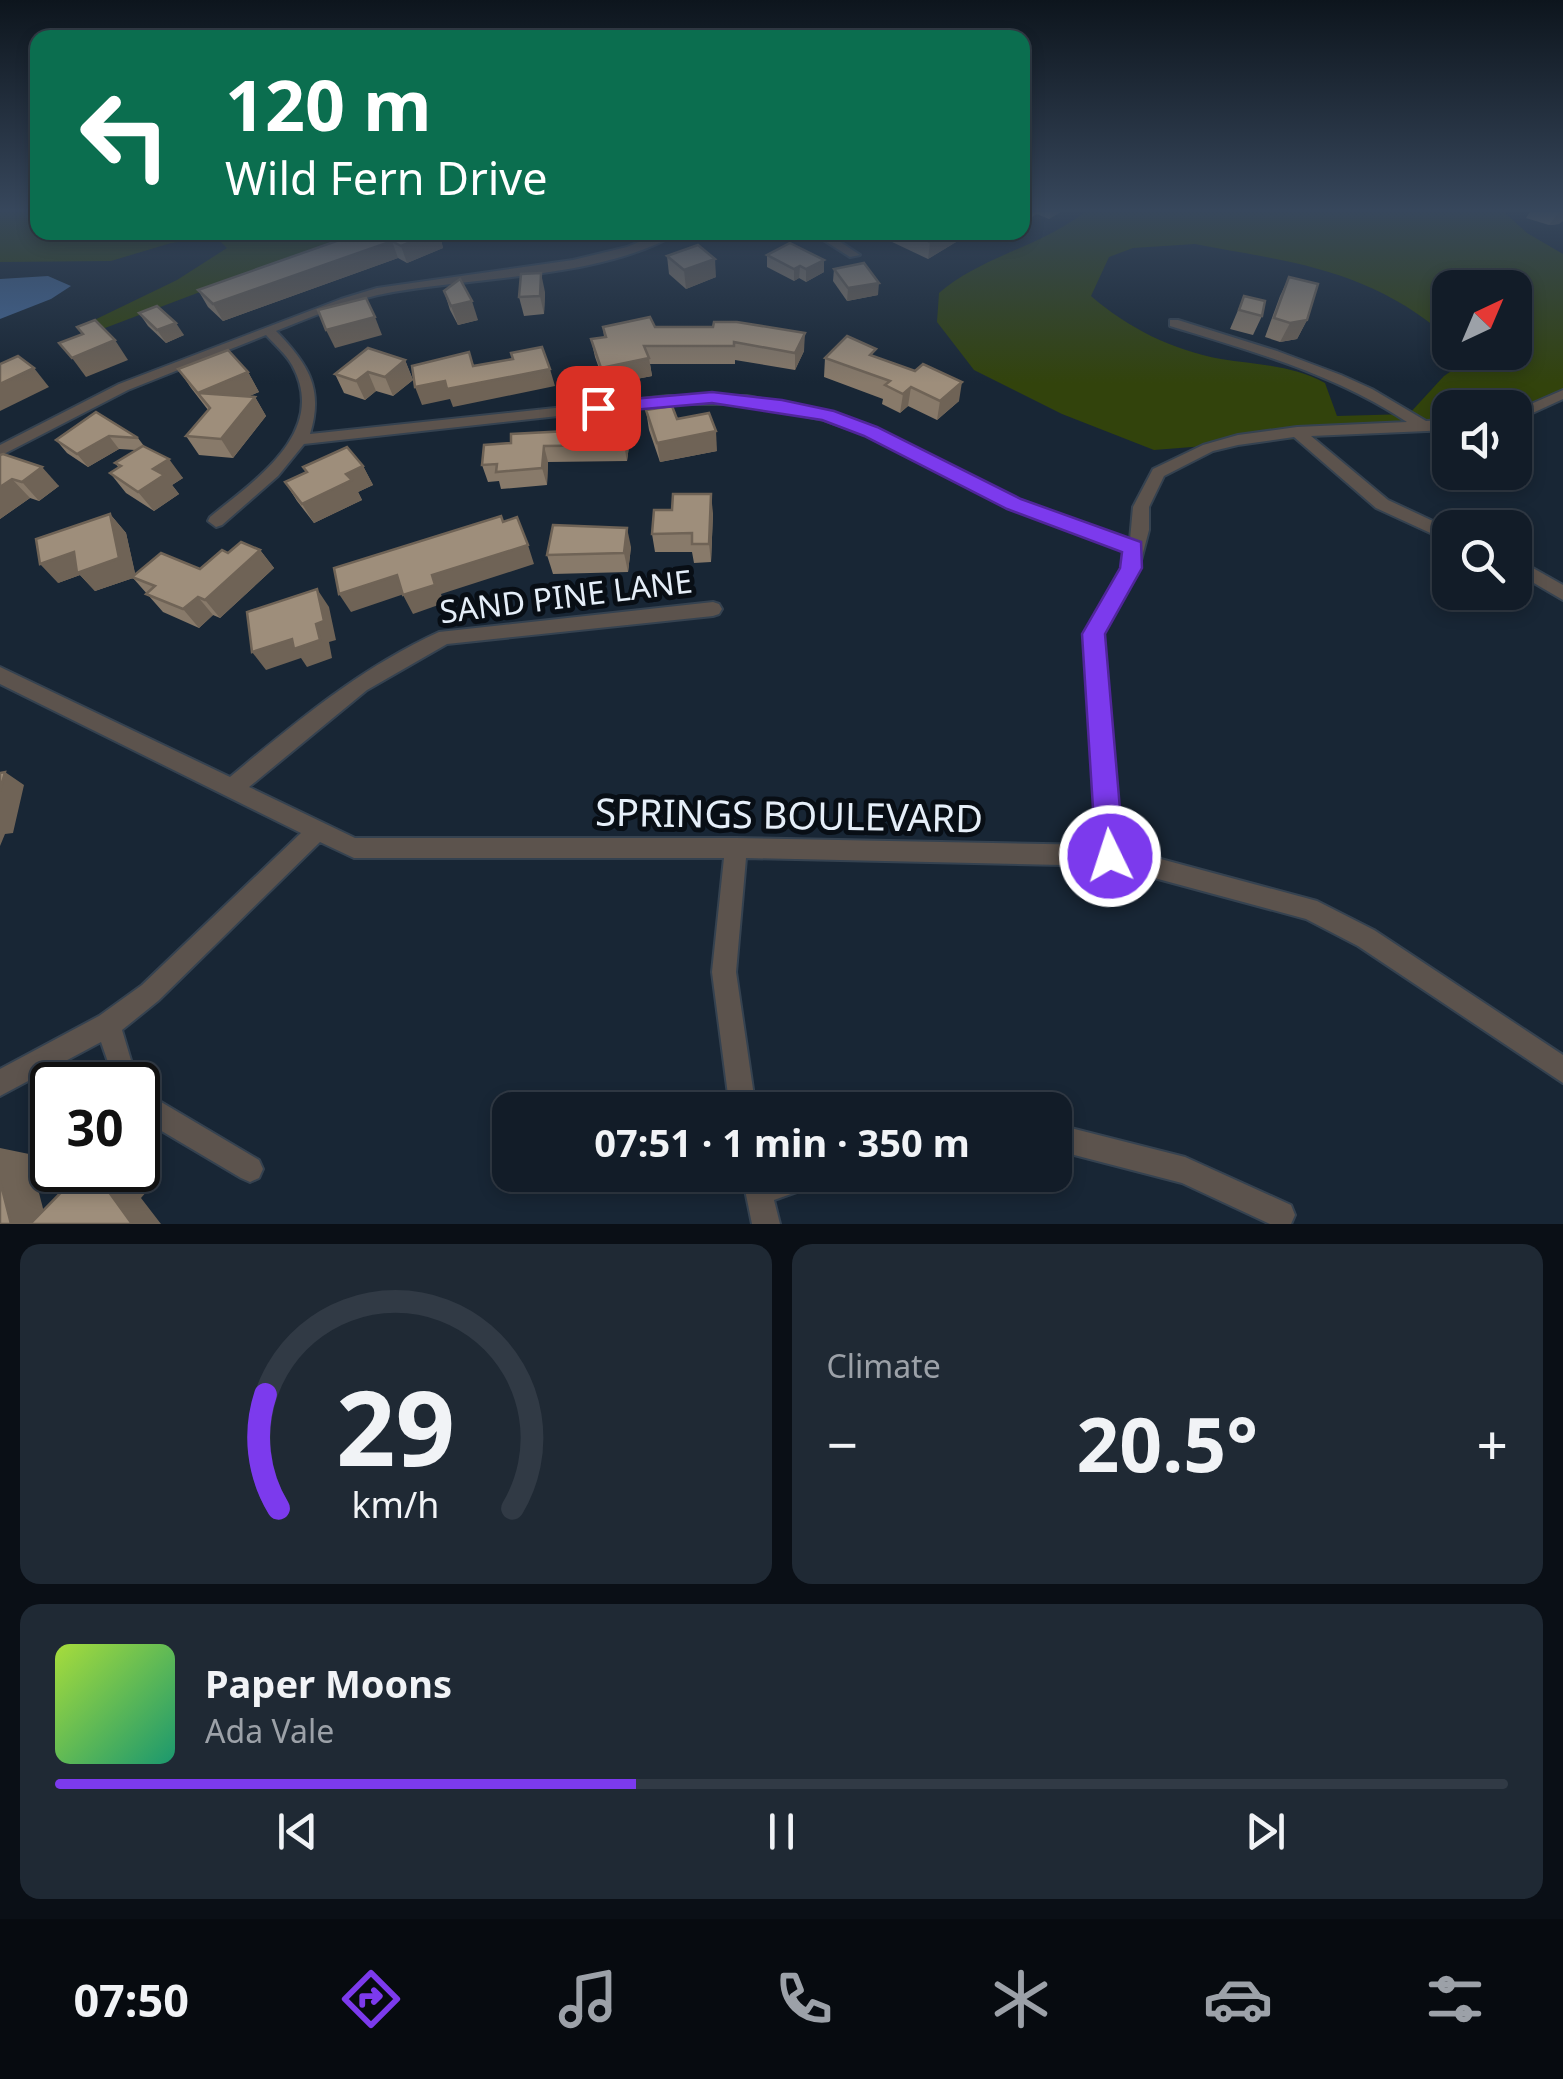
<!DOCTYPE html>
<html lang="en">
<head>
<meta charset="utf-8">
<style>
  body { margin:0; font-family:"Noto Sans",sans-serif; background:#1f2934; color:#f1f3f6; height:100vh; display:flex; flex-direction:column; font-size:38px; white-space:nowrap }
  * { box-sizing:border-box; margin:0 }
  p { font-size:32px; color:#9ca1a8 }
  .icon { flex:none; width:55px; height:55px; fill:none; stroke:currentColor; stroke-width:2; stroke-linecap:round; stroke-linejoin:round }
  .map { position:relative; height:1224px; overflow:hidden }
  .side { display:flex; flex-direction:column; gap:20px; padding:20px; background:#0a0f16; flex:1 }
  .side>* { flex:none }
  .hud { position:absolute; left:30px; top:30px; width:1000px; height:210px; border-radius:20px; box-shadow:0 5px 15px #0003,0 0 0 2px #313a45; background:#0b6e4f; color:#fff; overflow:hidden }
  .needle { width:65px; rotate:44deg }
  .fabs { position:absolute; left:1432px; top:270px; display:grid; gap:20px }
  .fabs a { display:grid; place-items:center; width:100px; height:100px; border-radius:20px; background:#121c28; box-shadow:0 5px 15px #0003,0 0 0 2px #313a45; font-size:50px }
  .speed { position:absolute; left:30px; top:1062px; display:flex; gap:20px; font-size:50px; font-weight:700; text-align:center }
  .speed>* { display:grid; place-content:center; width:130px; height:130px; border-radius:50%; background:#121c28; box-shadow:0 5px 15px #0003,0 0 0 2px #313a45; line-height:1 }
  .speed .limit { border:5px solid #111; border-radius:15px; background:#fff; color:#111 }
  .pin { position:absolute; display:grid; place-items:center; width:85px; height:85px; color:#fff; margin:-42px; border-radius:20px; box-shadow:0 5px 15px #0006 }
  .me { position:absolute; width:110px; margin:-55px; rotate:356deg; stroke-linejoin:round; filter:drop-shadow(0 0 8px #0008) }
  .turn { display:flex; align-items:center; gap:35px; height:210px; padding:0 30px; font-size:45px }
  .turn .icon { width:130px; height:130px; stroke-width:2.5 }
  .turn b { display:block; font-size:70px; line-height:85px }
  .big { font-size:75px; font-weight:700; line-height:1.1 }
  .side .widget { flex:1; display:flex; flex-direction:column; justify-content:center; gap:15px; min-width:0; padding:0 35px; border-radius:20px; background:#1f2934 }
  .side .dial { align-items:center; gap:0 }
  .dial svg { height:260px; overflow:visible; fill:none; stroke:#313a45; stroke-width:7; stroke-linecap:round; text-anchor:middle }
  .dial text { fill:#f1f3f6; stroke:none }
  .song { display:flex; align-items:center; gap:30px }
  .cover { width:120px; height:120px; border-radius:15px; background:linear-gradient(135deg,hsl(80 70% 55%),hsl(160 70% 35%)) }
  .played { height:10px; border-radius:5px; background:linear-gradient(90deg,#7c3aed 40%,#313a45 40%) }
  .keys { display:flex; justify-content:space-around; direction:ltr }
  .heat { display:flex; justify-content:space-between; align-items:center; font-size:55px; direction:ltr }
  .side .tiles { flex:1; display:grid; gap:20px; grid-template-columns:1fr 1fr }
  .widget:last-child { grid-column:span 2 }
  .trip { position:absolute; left:492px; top:1092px; width:580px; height:100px; border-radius:20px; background:#121c28; box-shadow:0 5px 15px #0003,0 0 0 2px #313a45; font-weight:700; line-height:100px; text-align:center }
  .tabs { display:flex; height:160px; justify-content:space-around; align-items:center; background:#070b10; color:#9ca1a8 }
  .tabs .icon { width:70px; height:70px }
  .tabs .selected { color:#7c3aed }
  .tabs b { font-size:45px; color:#f1f3f6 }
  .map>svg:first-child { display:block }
  .green { fill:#32430c; fill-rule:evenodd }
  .water { fill:#446796 }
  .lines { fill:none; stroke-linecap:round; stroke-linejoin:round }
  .street-casing { stroke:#354250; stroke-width:4 }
  .street { fill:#5c534d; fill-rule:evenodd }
  .wall { fill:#887a6a }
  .shaded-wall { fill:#6f6356 }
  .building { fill:#9e8e7b; stroke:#6f6356; stroke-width:2.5 }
  .route { fill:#7c3aed; stroke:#51269a; stroke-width:2.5 }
  .labels { text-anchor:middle; stroke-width:10; stroke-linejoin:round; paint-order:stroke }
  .street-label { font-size:32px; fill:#e5eef8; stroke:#080e15 }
  .near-street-label { font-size:38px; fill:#e5eef8; stroke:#080e15 }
</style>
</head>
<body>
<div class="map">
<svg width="1563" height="1224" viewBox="0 0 1563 1224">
  <rect width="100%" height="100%" fill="#182635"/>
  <g class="green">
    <path d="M0 212H37L38 232 356 233 105 328 86 324 177 280 227 248 216 237 171 243 111 261 0 262Z"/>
    <path d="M1085 212H1504L1527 233 1563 254V390L1515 421V408H1450V427L1154 450 1062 414 974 370 937 322 939 293C982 256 1040 247 1085 212ZM1195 244C1295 263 1369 269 1450 339V288H1515V352L1457 353 1460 365 1444 376 1409 414 1337 416 1325 383C1292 365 1258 365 1221 359 1172 350 1128 328 1091 296L1109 257 1133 248Z"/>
  </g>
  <path class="water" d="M48 276 71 286 51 299 0 319V279Z"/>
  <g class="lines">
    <g class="street-casing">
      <g id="street">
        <path d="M663 232H679C603 280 467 276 378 295 344 303 309 318 276 331 308 364 324 388 310 434L668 396H747L827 411 876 429 1020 500 1130 540 1133 507 1153 469 1203 445 1238 435 1297 427 1407 422C1335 374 1251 351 1170 326V320H1178L1277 351 1341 375 1372 389 1426 421 1450 420V430L1311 436 1388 500 1450 529V542L1376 508 1294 437 1238 445 1213 451 1164 476 1149 507V530L1139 568 1103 634 1120 848 1317 901 1374 930 1563 1055V1083L1358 946 1306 919 1110 866 746 858 736 972 756 1110H730L712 972 724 858H354L320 842 158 1001 122 1030 133 1067 156 1099 259 1160 263 1169 259 1178 250 1182 241 1178 138 1117V1085H116L101 1042 0 1096V1069L99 1016 142 985 301 833 0 684V667L230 777C296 722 360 668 439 632L713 602 719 604 722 609 719 614 713 616 447 644 367 690 249 787 355 838H736L1099 845 1085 634 1123 568 1127 551 1008 508 866 435 824 420 747 404H668L304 444 278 476 222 525 216 527 208 521 210 517C255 480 329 432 292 365 286 354 275 345 266 335L128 390 0 456V445L119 384 341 299 377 288 573 260 627 247Z"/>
        <path d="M811 232H825L860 255 850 257Z"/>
        <path d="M1563 390V399L1515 421V411Z"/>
        <path d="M1515 558 1563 585V600L1515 572Z"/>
        <path d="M1055 1124 1185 1157 1291 1205 1295 1215 1291 1224H1270L1182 1183 1055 1150Z"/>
        <path d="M742 1175H823L819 1184 774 1200 780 1224H752Z"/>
      </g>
    </g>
    <use href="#street" class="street"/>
  </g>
  <g class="wall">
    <path d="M1022 212H1060L1049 219 1037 214 1032 217 1022 214Z"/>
    <path d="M1530 212H1563L1559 224 1549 225 1526 218Z"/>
    <path d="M362 232H439L443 248 407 263 398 258 223 321 208 307 198 290Z"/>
    <path d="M871 232H957L956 242 928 259Z"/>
    <path d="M767 255 824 272 806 282 799 278 794 281 767 267Z"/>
    <path d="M667 256 716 277 686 289 669 274Z"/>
    <path d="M834 269 878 295 847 301 833 281Z"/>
    <path d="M1289 277 1307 320 1297 339 1280 342 1265 337 1280 296Z"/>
    <path d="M444 291 478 320 458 325 450 310Z"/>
    <path d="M545 292 544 314 524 316 519 297Z"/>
    <path d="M1244 296 1262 316 1253 335 1230 329Z"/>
    <path d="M139 313 184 335 166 343 148 326Z"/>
    <path d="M603 327H655L804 351 795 370 735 360V364H650L652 376 605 385 595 357 591 339 604 337Z"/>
    <path d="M875 357 959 401 937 420 908 406 900 413 882 404 883 399 824 377 825 358Z"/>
    <path d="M405 360 413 380 393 396 376 391 365 400 344 393 335 374Z"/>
    <path d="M178 369 248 372 259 392 247 397H255L266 416 233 458 199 455 186 436 208 410 191 388Z"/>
    <path d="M646 410 677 419 717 451 660 462 649 430Z"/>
    <path d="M96 412 138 438 144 446 183 478 172 485 179 494 154 511 126 493 110 473 119 468 115 463 135 450 119 449 88 467 67 453 56 440Z"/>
    <path d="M628 414 631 431 627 461 548 462 547 485 501 489 499 481 488 482 482 465 511 443 607 429Z"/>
    <path d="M0 455 59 486 39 501 30 498 0 519Z"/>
    <path d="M363 466 373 485 358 492 362 500 314 523 297 501 285 482 306 472 303 467Z"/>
    <path d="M672 510 713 513 711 562 694 563 692 552H655L652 534Z"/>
    <path d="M110 514 126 533 135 574 200 569 228 553 260 550 274 568 220 618 213 615 199 628 163 612 133 578 95 591 80 575 58 583Z"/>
    <path d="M631 547 628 572 553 574 547 555Z"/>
  </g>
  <g class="shaded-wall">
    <path d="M1051 212H1060L1049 219Z"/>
    <path d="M1559 212H1563V221L1559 224 1549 225Z"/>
    <path d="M434 232H439L443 248 407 263 401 246Z"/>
    <path d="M946 232H957L956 242 928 259 930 242Z"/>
    <path d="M392 241 398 258 223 321 213 304Z"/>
    <path d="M715 259 716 277 686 289 684 270Z"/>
    <path d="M824 260V272L806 282V269Z"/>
    <path d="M800 266 799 278 794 281V269Z"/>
    <path d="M541 273 545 292 544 314 540 296Z"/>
    <path d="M879 283 878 295 847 301 848 288Z"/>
    <path d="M472 301 478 320 458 325 451 306Z"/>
    <path d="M375 317 382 335 335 348 326 330Z"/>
    <path d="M1307 320 1297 339 1280 342 1290 323Z"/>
    <path d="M176 323 184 335 166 343 157 330Z"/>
    <path d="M805 333 804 351 795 370V353Z"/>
    <path d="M115 340 128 360 86 377 72 358Z"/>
    <path d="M469 352 475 369H550L555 386 453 407 450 399 422 405 415 387 473 366Z"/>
    <path d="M649 358 652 376 605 385 601 368Z"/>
    <path d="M405 360 413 380 393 396 385 377Z"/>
    <path d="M34 368 49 387 0 411V384Z"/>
    <path d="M248 372 259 392 212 411 198 393Z"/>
    <path d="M368 372 376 391 365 400 356 381Z"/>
    <path d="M962 382 959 401 937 420 940 401Z"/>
    <path d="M911 387 908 406 900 413 903 394Z"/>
    <path d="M255 397 266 416 233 458 221 439Z"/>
    <path d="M628 414 631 431 627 461 624 445Z"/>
    <path d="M716 431 717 451 660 462 657 443Z"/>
    <path d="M109 436 119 449 88 467 77 454Z"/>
    <path d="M544 446 548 462 547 485 542 468Z"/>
    <path d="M169 459 183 478 172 485 179 494 154 511 138 492 153 469Z"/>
    <path d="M363 466 373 485 358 492 362 500 314 523 302 504 346 474Z"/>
    <path d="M42 467 59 486 39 501 22 482Z"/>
    <path d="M12 479 30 498 0 519V487Z"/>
    <path d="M711 494 713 513 711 562 709 544Z"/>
    <path d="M110 514 126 533 136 577 95 591 80 575 58 583 40 564Z"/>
    <path d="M627 528 631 547 628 572 624 553Z"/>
    <path d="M528 545 534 564 441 594 444 603 413 614 403 595 432 575Z"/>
    <path d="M260 550 274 568 220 618 205 600Z"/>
    <path d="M397 575 407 593 351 612 339 594Z"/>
    <path d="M317 589 329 607 336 640 329 642 332 658 307 667 301 658 266 670 252 652 316 624Z"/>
    <path d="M198 597 213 615 199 628 183 609Z"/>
    <path d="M5 772 24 785 13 833 5 834 0 846V791Z"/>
    <path d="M0 1148 29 1154 47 1224H11L0 1181Z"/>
    <path d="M138 1161 161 1175 141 1198 161 1224H132L109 1192 129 1170H138Z"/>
  </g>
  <g class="building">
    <path d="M362 232H434L401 246 392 241 213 304 198 290Z"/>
    <path d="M910 232H946L930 242Z"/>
    <path d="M790 243 824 260 806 269 800 266 794 269 767 255Z"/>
    <path d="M698 245 715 259 684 270 667 256Z"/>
    <path d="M864 263 879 283 848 288 834 269Z"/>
    <path d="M541 273 540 296 519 297 521 274Z"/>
    <path d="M1289 277 1318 284 1307 320 1290 323 1274 318Z"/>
    <path d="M460 279 472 301 451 306 444 291Z"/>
    <path d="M1244 296 1265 301 1262 316 1239 310Z"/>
    <path d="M366 298 375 317 326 330 318 310Z"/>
    <path d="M157 306 176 323 157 330 139 313Z"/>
    <path d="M650 317 655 327H713L714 322H737L805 333 795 353 734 342V346H644L649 358 601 368 591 339 606 337 603 327Z"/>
    <path d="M95 320 115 340 72 358 59 343 83 334 77 327Z"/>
    <path d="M847 336 876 349 870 355 915 371 923 364 962 382 940 401 911 387 903 394 885 385 890 381 825 358Z"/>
    <path d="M542 347 550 369 447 389 445 381 415 387 412 366 469 352 473 366 513 359 511 353Z"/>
    <path d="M368 348 405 360 385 377 368 372 356 381 335 374Z"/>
    <path d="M228 350 248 372 198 393 255 397 221 439 186 436 210 408 178 369Z"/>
    <path d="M18 356 34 368 0 384V364Z"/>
    <path d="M672 406 677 419 709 413 716 431 657 443 646 410Z"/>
    <path d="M96 412 138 438 109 436 77 454 56 440Z"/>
    <path d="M609 414H628L624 445 544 446 542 468 496 472 497 464 482 465 484 445 511 443V434L607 429Z"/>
    <path d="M143 446 169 459 153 469 164 475 138 492 110 473 121 466 115 463Z"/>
    <path d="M347 447 363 466 346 474 352 480 302 504 285 482 307 472 303 467Z"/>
    <path d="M3 454 42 467 22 482 12 479 0 487V455Z"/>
    <path d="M673 494H711L709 544H692V533L652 534 654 510H672Z"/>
    <path d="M110 514 119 558 77 573 74 552 40 564 36 539Z"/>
    <path d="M501 516 503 522 517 517 528 545 432 575 435 585 403 595 397 575 339 594 334 568Z"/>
    <path d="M553 525 627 528 624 553 547 555Z"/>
    <path d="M241 542 260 550 205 600 198 597 183 609 146 594 155 586 132 577 161 553 200 569 222 550 228 553Z"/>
    <path d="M317 589 324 621 316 624 320 640 294 649 292 639 252 652 247 612Z"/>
    <path d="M5 772 0 791V773Z"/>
    <path d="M83 1170H129L109 1192 132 1224H30Z"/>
    <path d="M0 1181 11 1224H0Z"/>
  </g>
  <linearGradient id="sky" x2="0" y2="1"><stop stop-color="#0d151d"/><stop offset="0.55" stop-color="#37475c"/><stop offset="1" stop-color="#37475c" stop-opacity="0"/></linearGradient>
  <rect width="1563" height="383" fill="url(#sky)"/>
  <path class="route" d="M712 392 782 400 834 411 877 427 1021 499 1141 542 1142 568 1105 634 1124 856 1120 865 1110 869 1100 865 1096 856 1082 634 1120 568 1122 552 1007 509 864 436 822 420 712 403 598 413 589 408 598 402Z"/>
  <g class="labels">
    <g class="street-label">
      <text transform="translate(566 597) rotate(-7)" y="11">SAND PINE LANE</text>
    </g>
    <g class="near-street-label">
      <text transform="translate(789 816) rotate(1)" y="13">SPRINGS BOULEVARD</text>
    </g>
  </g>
</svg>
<div class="fabs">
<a><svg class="needle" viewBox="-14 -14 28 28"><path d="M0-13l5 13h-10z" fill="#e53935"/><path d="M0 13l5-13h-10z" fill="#9ca1a8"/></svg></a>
<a><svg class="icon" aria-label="sound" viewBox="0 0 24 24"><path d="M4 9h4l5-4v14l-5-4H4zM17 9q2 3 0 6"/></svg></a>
<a><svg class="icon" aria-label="search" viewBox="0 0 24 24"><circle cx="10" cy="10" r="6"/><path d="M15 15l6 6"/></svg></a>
</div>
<div class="speed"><div class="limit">30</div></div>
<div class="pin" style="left:598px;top:408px;background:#d93025"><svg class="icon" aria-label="arrive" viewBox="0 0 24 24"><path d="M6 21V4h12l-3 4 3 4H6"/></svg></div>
<svg class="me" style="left:1110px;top:856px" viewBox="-20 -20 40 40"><circle r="17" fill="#7c3aed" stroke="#fff" stroke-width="3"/><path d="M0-11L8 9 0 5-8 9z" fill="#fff"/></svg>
<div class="trip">07:51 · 1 min · 350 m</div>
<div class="hud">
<div class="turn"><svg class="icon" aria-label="left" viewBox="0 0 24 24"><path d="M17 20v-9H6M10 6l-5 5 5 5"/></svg><div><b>120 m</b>Wild Fern Drive</div></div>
</div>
</div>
<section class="side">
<div class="tiles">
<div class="widget dial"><svg viewBox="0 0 100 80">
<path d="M14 69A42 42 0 1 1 86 69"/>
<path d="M14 69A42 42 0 0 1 10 34" stroke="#7c3aed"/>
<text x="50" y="56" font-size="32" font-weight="700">29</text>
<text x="50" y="72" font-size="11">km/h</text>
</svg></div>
<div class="widget"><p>Climate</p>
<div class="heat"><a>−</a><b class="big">20.5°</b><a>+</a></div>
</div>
<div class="widget">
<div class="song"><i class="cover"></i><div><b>Paper Moons</b><p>Ada Vale</p></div></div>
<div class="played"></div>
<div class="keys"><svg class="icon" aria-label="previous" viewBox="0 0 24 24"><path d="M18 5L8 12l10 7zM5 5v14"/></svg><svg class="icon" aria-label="pause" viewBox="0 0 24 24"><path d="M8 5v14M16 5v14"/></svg><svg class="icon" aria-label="next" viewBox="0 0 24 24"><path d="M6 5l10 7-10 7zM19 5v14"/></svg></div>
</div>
</div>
</section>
<nav class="tabs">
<b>07:50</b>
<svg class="icon selected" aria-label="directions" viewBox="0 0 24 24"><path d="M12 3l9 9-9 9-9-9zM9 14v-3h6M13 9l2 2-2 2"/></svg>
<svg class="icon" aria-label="music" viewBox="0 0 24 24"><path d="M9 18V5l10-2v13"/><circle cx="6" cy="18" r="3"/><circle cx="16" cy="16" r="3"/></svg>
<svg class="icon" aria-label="phone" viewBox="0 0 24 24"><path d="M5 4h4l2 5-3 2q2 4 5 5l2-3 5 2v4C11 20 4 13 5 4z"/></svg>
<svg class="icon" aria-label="climate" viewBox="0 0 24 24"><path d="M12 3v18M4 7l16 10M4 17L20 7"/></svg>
<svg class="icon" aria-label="car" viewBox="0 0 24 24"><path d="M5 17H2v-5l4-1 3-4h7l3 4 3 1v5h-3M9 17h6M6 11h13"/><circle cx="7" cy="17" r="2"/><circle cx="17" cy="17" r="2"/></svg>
<svg class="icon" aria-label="filters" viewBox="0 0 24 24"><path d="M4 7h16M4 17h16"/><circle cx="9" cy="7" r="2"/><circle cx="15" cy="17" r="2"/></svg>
</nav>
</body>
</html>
